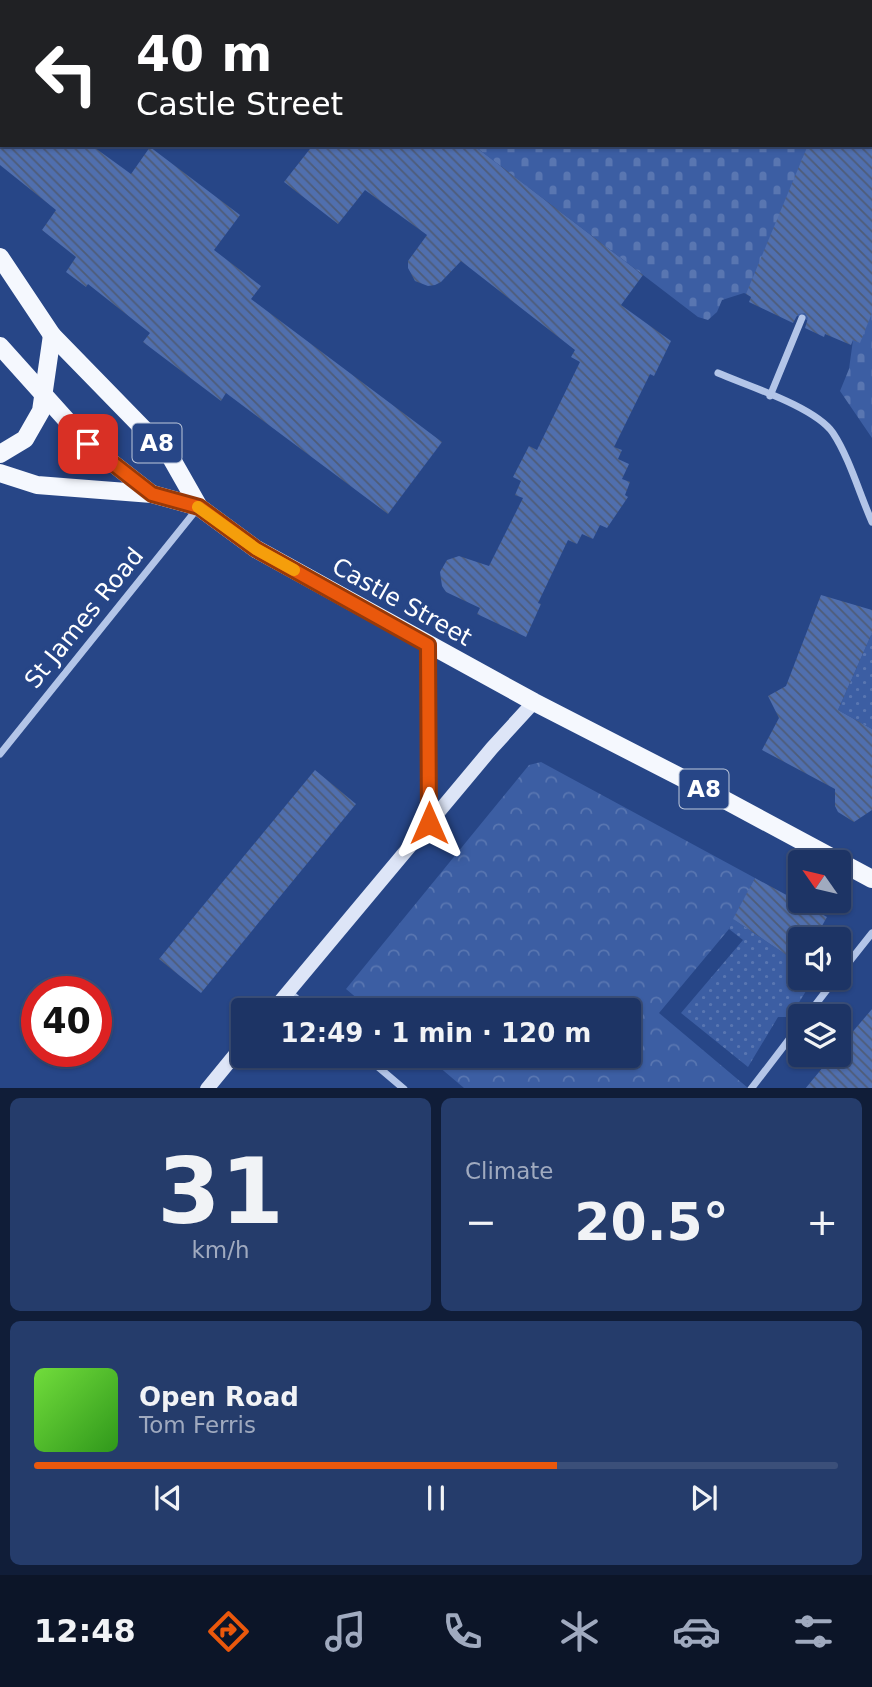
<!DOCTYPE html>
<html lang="en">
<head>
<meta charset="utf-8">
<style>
  body { margin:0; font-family:"DejaVu Sans",sans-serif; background:#253c6b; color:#f1f3f6; height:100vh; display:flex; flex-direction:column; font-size:26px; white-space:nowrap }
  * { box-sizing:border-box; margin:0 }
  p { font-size:23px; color:#a0aabf }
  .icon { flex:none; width:38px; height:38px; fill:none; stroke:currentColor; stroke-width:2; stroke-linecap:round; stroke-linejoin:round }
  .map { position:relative; height:1088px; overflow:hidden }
  .side { display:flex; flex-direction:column; gap:10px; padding:10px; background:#101d38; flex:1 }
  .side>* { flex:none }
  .hud { position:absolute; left:0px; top:0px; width:873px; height:147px; box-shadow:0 2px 5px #0004,0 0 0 2px #3b4f79; background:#202124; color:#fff; overflow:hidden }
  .needle { width:46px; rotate:304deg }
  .controls { position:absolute; left:788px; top:850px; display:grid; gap:14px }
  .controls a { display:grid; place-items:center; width:63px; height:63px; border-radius:7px; background:#1d3465; box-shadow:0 2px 5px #0004,0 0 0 2px #3b4f79; font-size:35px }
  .speed { position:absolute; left:21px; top:976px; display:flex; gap:14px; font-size:35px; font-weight:700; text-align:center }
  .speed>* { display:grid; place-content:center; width:91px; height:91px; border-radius:50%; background:#1d3465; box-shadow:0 2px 5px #0004,0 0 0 2px #3b4f79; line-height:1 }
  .speed .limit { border:10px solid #d22; background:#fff; color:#111 }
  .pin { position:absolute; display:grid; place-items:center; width:60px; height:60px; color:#fff; margin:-30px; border-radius:14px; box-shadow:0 4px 10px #0006 }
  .me { position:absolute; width:77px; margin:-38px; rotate:0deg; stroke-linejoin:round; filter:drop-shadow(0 0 5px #0008) }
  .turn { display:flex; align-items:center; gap:24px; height:147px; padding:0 21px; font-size:32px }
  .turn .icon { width:91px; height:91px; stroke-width:2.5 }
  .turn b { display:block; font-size:49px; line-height:60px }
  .big { font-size:52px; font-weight:800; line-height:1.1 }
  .side .card { flex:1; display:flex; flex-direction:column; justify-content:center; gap:10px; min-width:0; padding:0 24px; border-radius:10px; background:#253c6b }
  .side .dial { align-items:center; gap:0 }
  .dial b { font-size:91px; line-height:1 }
  .song { display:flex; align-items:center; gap:21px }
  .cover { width:84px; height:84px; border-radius:10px; background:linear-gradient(135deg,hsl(100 70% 55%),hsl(110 70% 35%)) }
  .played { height:7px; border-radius:4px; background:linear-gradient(90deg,#ea580c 65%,#3b4f79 65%) }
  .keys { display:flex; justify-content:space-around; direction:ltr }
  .heat { display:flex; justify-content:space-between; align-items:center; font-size:38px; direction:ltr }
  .side .tiles { flex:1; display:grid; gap:10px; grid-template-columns:1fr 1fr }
  .card:last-child { grid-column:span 2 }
  .trip { position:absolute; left:231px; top:998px; width:410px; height:70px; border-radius:7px; background:#1d3465; box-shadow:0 2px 5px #0004,0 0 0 2px #3b4f79; font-weight:800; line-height:70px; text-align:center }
  .tabs { display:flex; height:112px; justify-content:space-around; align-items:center; background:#0c1528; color:#a0aabf }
  .tabs .icon { width:49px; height:49px }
  .tabs .selected { color:#ea580c }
  .tabs b { font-size:32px; color:#f1f3f6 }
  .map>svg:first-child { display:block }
  .forest { fill:url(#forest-crowns) }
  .cemetery { fill:url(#cemetery-stones) }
  .garden { fill:url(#garden-dots) }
  .building { fill:url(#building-back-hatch) }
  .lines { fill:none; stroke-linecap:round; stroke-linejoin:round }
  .street { stroke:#b3c5e8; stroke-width:7 }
  .secondary { stroke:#dde5f7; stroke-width:14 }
  .primary { stroke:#f5f8fe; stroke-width:18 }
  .route-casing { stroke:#983908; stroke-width:18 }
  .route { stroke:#ea580c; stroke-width:12 }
  .slow { stroke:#f59e0b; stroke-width:12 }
  .labels { text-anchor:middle; stroke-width:7; stroke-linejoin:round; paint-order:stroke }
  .shield { fill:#274687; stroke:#bec8db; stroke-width:2 }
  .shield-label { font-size:23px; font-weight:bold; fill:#fff }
  .street-label { font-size:24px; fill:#fff; stroke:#274687 }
</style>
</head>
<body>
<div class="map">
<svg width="872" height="1089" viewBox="0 0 872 1089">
  <defs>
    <pattern id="forest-crowns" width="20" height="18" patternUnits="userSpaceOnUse" patternTransform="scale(1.75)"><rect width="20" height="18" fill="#3c5ea3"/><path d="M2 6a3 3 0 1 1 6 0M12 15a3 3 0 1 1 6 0" fill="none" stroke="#5976b1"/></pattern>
    <pattern id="cemetery-stones" width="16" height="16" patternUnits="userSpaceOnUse" patternTransform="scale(1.75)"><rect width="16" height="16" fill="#3c5ea3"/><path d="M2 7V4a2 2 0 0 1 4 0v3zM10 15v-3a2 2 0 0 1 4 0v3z" fill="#5976b1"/></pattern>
    <pattern id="garden-dots" width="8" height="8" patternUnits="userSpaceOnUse" patternTransform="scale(1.75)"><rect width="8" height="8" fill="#3c5ea3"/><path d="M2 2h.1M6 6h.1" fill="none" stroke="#5976b1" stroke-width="1.8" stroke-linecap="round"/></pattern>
    <pattern id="building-back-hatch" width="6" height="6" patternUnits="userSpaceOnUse" patternTransform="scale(1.75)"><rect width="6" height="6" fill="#506fae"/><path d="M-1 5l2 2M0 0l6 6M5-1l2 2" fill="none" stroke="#4e5c78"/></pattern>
  </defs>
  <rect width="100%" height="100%" fill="#274687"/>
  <path class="forest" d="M541 762 755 878 729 929 659 1013 748 1088H464L425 1055H628V1010H371L346 989 529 765Z"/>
  <path class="cemetery" d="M284 0H872V438L840 391 849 369 853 340 744 293 722 300 717 312 708 320 698 317 473 145H872V2Z"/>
  <g class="garden">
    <path d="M872 633V729L838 710Z"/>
    <path d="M733 919 800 964V978H814L790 1017H778L748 1067 681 1013 743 940 729 929Z"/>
  </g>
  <g class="building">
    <path d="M0 145H91L131 174 150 147 240 215 214 250 261 286 251 299 442 442 388 514 226 393 221 401 143 342 150 333 88 284 86 287 66 272 76 257 42 230 56 210 0 165Z"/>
    <path d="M313 145H473L643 275 621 305 671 341 654 376 650 374 614 447 622 450 618 459 629 464 622 479 630 482 625 495 628 497 607 528 600 525 593 539 582 534 577 544 568 540 538 603 541 604 526 637 477 614 480 608 446 592 442 586 440 572 447 560 459 556 489 566 523 498 515 495 521 481 513 477 529 446 537 450 580 362 571 357 575 350 461 261 441 282 435 285 428 286 415 281 408 268V261L427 235 365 190 338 224 284 182Z"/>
    <path d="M808 145H872V313L860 343 853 340 851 345 825 334 824 337 805 328 808 318 805 313 798 314 793 323 749 302 751 297 746 294Z"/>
    <path d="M821 595 872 610V633L838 710 872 729V810L854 822 838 812 835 806V789L762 750 779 718 768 696 786 686Z"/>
    <path d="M315 770 356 804 201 993 159 959Z"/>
    <path d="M755 878 827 917 814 940H800V964L733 919Z"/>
    <path d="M872 1009V1089H805L833 1055H838V1049Z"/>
  </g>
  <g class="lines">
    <g class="street">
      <path d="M718 373C748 386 815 407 833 433 849 457 860 495 872 522"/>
      <path d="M770 396 802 318"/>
      <path d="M0 754 197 509"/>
      <path d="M838 976 872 933"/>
      <path d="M289 992 310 1010"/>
      <path d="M806 1017 836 978"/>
      <path d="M364 1055 404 1089"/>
      <path d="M751 1089 800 1025"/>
    </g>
    <g class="secondary">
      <path d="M428 645 429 823"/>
      <path d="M273 1010 492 748 534 702"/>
      <path d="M207 1089 243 1045"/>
    </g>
    <g class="primary">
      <path d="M0 257 52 335 170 456 199 507 256 549 534 702 725 800 872 879"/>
      <path d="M0 346 88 444 152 494"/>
      <path d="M0 454 25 439 41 411 52 335"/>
      <path d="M0 473 37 485 152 494 199 507"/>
    </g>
  </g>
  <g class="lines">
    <g class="route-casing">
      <path id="route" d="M88 444 152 494 199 507 256 549 428 645 429 823"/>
    </g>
    <use href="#route" class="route"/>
    <path class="slow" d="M198 507 256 549 294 570"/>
  </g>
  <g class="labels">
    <g class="shield">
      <rect x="132.5" y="423.5" width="49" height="39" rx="5"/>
      <rect x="679.5" y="769.5" width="49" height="39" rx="5"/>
    </g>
    <g class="shield-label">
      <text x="157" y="451">A8</text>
      <text x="704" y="797">A8</text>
    </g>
    <g class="street-label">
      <text transform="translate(402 602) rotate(29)" y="8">Castle Street</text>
      <text transform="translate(84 618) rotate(-51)" y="8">St James Road</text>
    </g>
  </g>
</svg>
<div class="controls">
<a><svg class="needle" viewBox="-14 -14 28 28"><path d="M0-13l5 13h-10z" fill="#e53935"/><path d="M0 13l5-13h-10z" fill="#a0aabf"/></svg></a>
<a><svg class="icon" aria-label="sound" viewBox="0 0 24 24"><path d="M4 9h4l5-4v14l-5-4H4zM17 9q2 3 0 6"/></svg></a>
<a><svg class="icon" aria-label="layers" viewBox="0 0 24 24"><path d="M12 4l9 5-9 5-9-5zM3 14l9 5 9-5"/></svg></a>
</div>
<div class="speed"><div class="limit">40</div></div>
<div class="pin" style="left:88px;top:444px;background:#d93025"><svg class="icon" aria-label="arrive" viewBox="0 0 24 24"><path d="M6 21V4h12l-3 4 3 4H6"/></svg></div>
<svg class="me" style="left:429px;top:823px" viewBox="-20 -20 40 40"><path d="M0-17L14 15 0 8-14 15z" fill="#ea580c" stroke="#fff" stroke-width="4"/></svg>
<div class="trip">12:49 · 1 min · 120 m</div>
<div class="hud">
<div class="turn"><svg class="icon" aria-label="left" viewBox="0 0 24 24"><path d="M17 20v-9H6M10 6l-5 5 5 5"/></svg><div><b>40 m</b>Castle Street</div></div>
</div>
</div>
<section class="side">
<div class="tiles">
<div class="card dial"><b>31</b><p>km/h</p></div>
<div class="card"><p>Climate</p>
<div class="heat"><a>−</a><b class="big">20.5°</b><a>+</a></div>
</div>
<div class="card">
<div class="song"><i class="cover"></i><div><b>Open Road</b><p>Tom Ferris</p></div></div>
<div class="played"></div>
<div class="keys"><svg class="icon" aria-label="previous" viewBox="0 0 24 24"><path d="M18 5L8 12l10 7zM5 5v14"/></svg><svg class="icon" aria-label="pause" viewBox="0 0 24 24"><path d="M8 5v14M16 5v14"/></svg><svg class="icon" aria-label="next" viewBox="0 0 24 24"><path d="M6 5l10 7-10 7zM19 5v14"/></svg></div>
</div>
</div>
</section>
<nav class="tabs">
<b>12:48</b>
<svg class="icon selected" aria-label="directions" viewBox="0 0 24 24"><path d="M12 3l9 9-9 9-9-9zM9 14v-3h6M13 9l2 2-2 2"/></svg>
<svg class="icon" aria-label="music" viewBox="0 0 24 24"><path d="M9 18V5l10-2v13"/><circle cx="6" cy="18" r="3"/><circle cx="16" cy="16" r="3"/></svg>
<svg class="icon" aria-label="phone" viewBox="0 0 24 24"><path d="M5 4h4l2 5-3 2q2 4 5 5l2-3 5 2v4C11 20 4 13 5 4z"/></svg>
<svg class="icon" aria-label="climate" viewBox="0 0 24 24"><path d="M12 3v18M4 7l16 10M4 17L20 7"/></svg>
<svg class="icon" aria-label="car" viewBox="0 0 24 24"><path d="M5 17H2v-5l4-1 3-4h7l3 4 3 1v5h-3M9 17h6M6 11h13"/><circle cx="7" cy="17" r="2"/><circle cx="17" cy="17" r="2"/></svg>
<svg class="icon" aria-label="filters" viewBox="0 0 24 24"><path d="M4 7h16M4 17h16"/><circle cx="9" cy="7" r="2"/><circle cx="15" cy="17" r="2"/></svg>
</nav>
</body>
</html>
